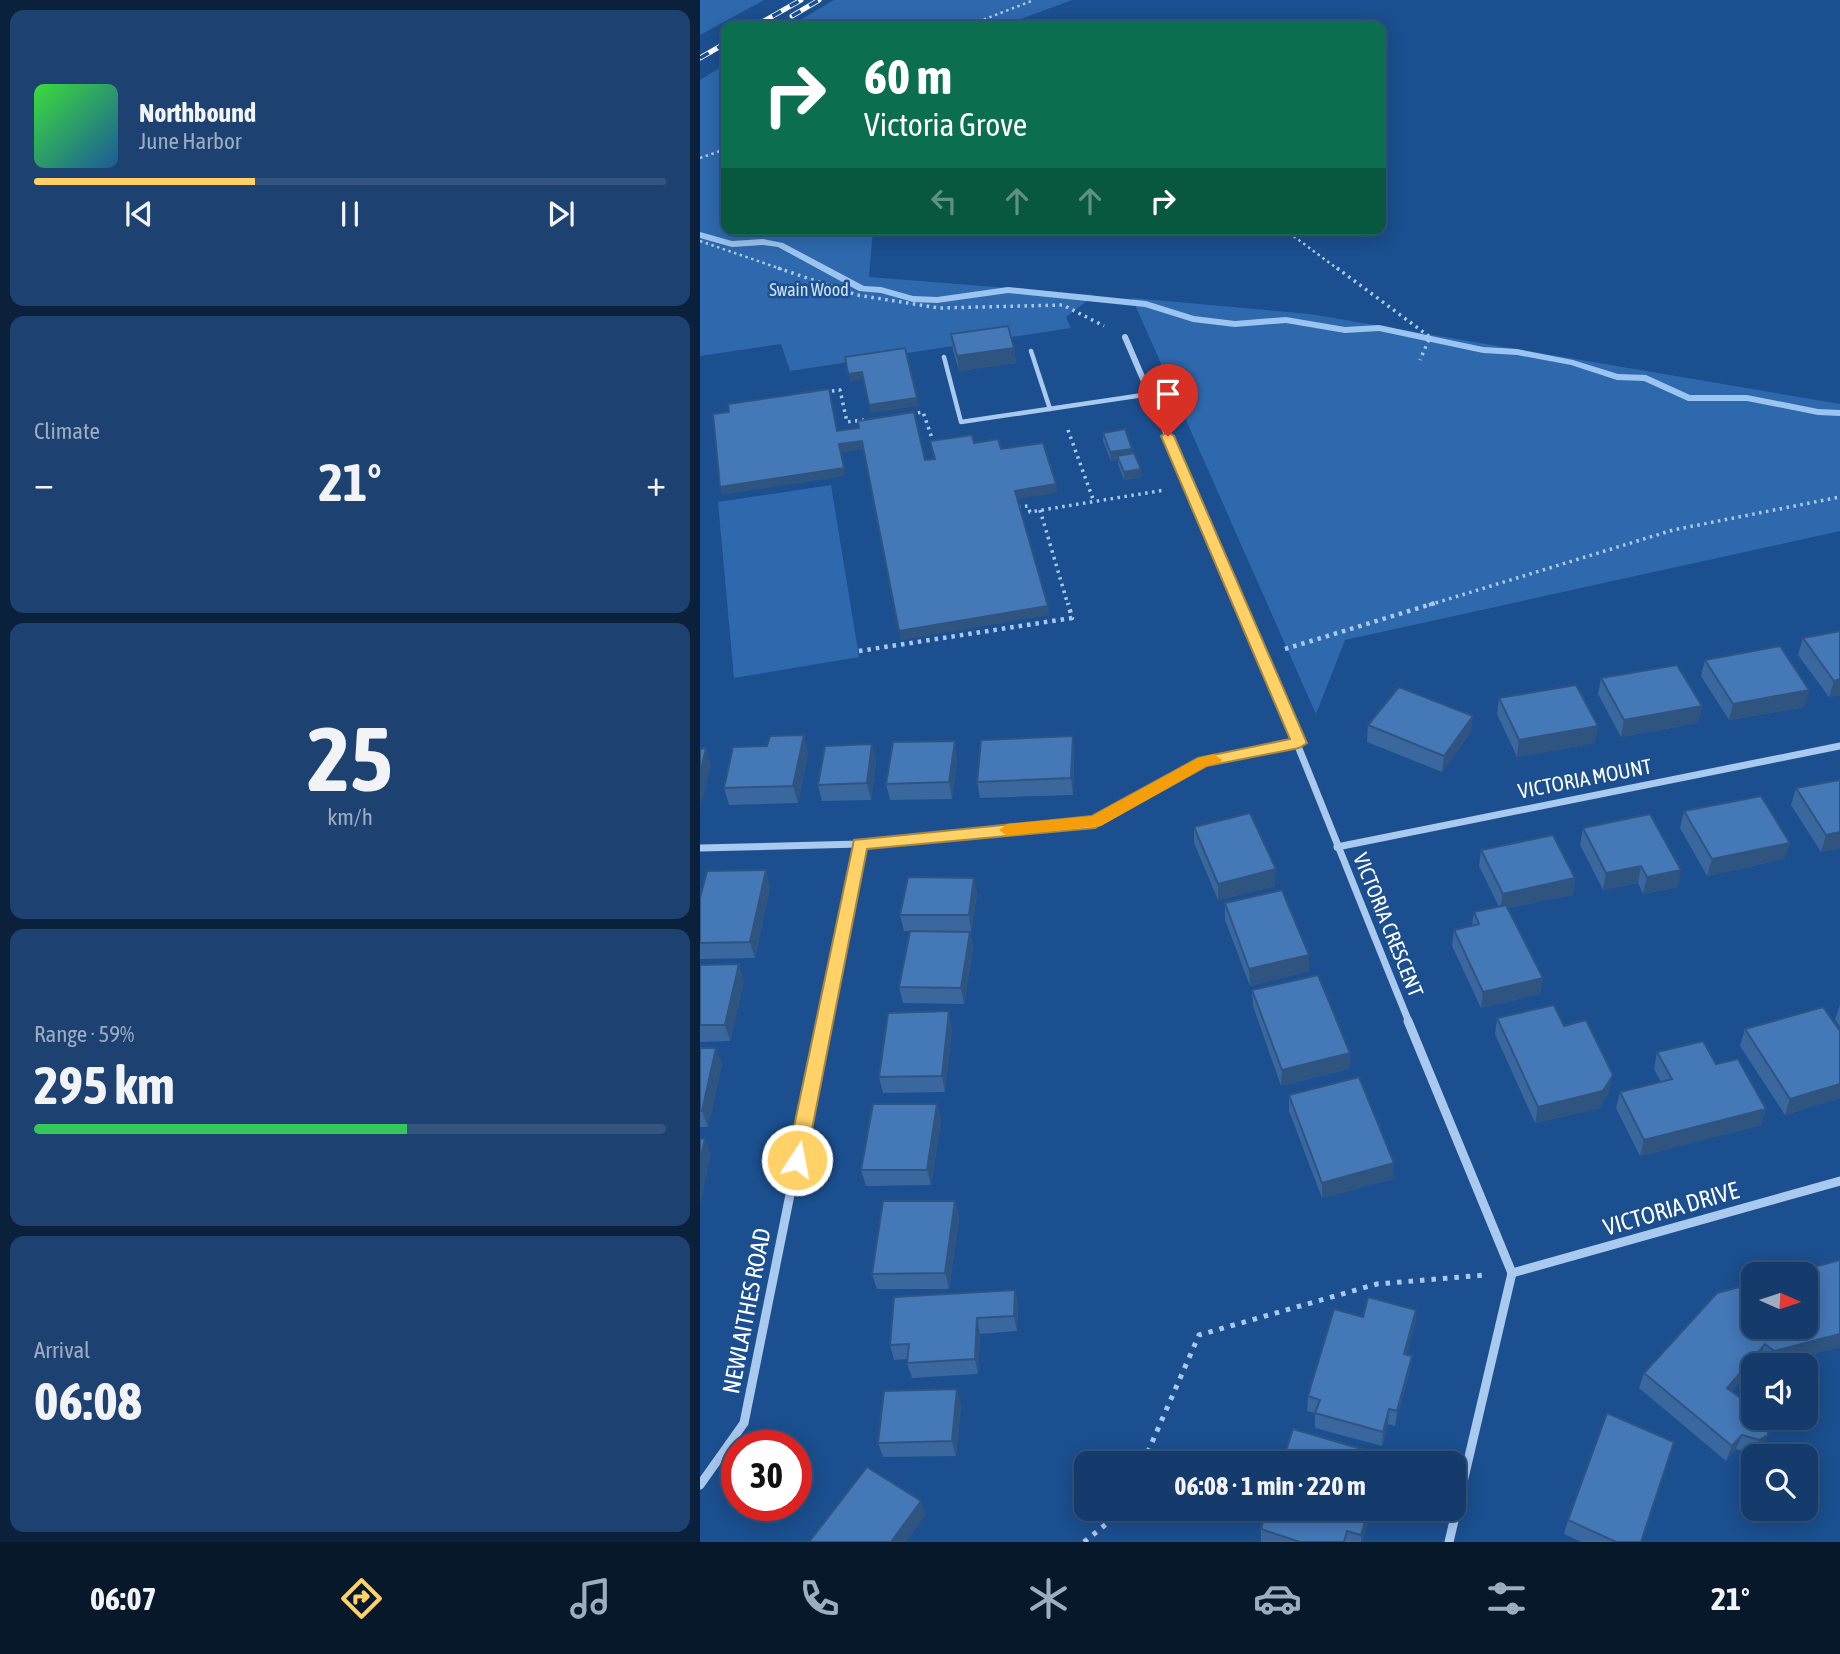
<!DOCTYPE html>
<html lang="en">
<head>
<meta charset="utf-8">
<style>
  body { margin:0; font-family:"Asap Condensed",sans-serif; background:#1d4271; color:#f1f3f6; height:100vh; display:flex; flex-direction:column; font-size:26px; white-space:nowrap }
  * { box-sizing:border-box; margin:0 }
  p { font-size:23px; color:#9dadc1 }
  .icon { flex:none; width:38px; height:38px; fill:none; stroke:currentColor; stroke-width:2; stroke-linecap:round; stroke-linejoin:round }
  .map { position:relative; flex:1; overflow:hidden }
  .sheet { display:flex; flex-direction:column; gap:10px; padding:10px; background:#0b203b; width:700px }
  .sheet>* { flex:none }
  .guide { position:absolute; left:21px; top:21px; width:665px; height:214px; border-radius:14px; box-shadow:0 4px 18px #0003,0 0 0 2px #33557e; background:#0b6e4f; color:#fff; overflow:hidden }
  .needle { width:46px; rotate:93deg }
  .controls { position:absolute; left:1041px; top:1262px; display:grid; gap:14px }
  .controls a { display:grid; place-items:center; width:77px; height:77px; border-radius:14px; background:#143b6b; box-shadow:0 4px 18px #0003,0 0 0 2px #33557e; font-size:35px }
  .speed { position:absolute; left:21px; top:1430px; display:flex; gap:14px; font-size:35px; font-weight:700; text-align:center }
  .speed>* { display:grid; place-content:center; width:91px; height:91px; border-radius:50%; background:#143b6b; box-shadow:0 4px 18px #0003,0 0 0 2px #33557e; line-height:1 }
  .speed .limit { border:10px solid #d22; background:#fff; color:#111 }
  .pin { position:absolute; display:grid; place-items:center; width:60px; height:60px; color:#fff; margin:-72px -30px; border-radius:50% 50% 50% 0; rotate:-45deg; box-shadow:0 0 7px #0007 }
  .pin .icon { rotate:45deg }
  .me { position:absolute; width:77px; margin:-38px; rotate:11deg; stroke-linejoin:round; filter:drop-shadow(0 0 5px #0008) }
  .turn { display:flex; align-items:center; gap:24px; height:147px; padding:0 28px; font-size:32px }
  .turn .icon { width:91px; height:91px; stroke-width:2.5 }
  .turn b { display:block; font-size:49px; line-height:60px }
  .lanes { display:flex; align-items:center; height:66px; padding:0 28px; background:#0003; justify-content:center; gap:35px; direction:ltr }
  .lanes .off { opacity:.35 }
  .big { font-size:52px; font-weight:700; line-height:1.1 }
  .sheet .tile { flex:1; display:flex; flex-direction:column; justify-content:center; gap:10px; min-width:0; padding:0 24px; border-radius:14px; background:#1d4271 }
  .sheet .dial { align-items:center; gap:0 }
  .dial b { font-size:91px; line-height:1 }
  .song { display:flex; align-items:center; gap:21px }
  .cover { width:84px; height:84px; border-radius:10px; background:linear-gradient(135deg,hsl(120 70% 55%),hsl(210 70% 35%)) }
  .played { height:7px; border-radius:4px; background:linear-gradient(90deg,#ffd166 35%,#33557e 35%) }
  .keys { display:flex; justify-content:space-around; direction:ltr }
  .heat { display:flex; justify-content:space-between; align-items:center; font-size:38px; direction:ltr }
  .charge { height:10px; border-radius:5px; background:linear-gradient(90deg,#34c759 59%,#33557e 0) }
  .trip { position:absolute; left:374px; top:1451px; width:392px; height:70px; border-radius:14px; background:#143b6b; box-shadow:0 4px 18px #0003,0 0 0 2px #33557e; font-weight:700; line-height:70px; text-align:center }
  .tabs { display:flex; height:112px; justify-content:space-around; align-items:center; background:#08182b; color:#9dadc1 }
  .tabs .icon { width:49px; height:49px }
  .tabs .current { color:#ffd166 }
  .tabs b { font-size:32px; color:#f1f3f6 }
  main { display:flex; flex:1; min-height:0 }
  .map>svg:first-child { display:block }
  .green { fill:#2e69ad }
  .lines { fill:none; stroke-linecap:round; stroke-linejoin:round }
  .stream { fill:#9cc4f0; fill-rule:evenodd }
  .path-far3 { stroke:#a9c9ee; stroke-width:2.5; stroke-dasharray:2.5 3.5; stroke-linecap:butt }
  .path-far2 { stroke:#a9c9ee; stroke-width:3.5; stroke-dasharray:2.5 4.5; stroke-linecap:butt }
  .path-far1 { stroke:#a9c9ee; stroke-width:4.5; stroke-dasharray:3.5 5; stroke-linecap:butt }
  .path { stroke:#a9c9ee; stroke-width:5; stroke-dasharray:4.5 7; stroke-linecap:butt }
  .lane { stroke:#a9c9ee; stroke-width:4.5 }
  .street-far2 { stroke:#a9c9ee; stroke-width:6 }
  .street-far1 { stroke:#a9c9ee; stroke-width:7 }
  .street { stroke:#a9c9ee; stroke-width:9 }
  .rail-casing { stroke:#fff; stroke-width:5 }
  .rail { stroke:#1b4f8f; stroke-width:3.5; stroke-dasharray:10; stroke-linecap:butt }
  .wall { fill:#3a679d }
  .shaded-wall { fill:#305480 }
  .building { fill:#4478b7; stroke:#305480; stroke-width:2 }
  .route { fill:#ffd166; stroke:#a68842; stroke-width:2 }
  .slow { fill:#f59e0b }
  .labels { text-anchor:middle; stroke-width:5; stroke-linejoin:round; paint-order:stroke }
  .far-park-label { font-size:18px; fill:#cfe3fa; stroke:#1b4f8f }
  .street-label { font-size:21px; fill:#fff; stroke:#1b4f8f }
  .near-street-label { font-size:24px; fill:#fff; stroke:#1b4f8f }
</style>
</head>
<body>
<main>
<section class="sheet">
<div class="tile">
<div class="song"><i class="cover"></i><div><b>Northbound</b><p>June Harbor</p></div></div>
<div class="played"></div>
<div class="keys"><svg class="icon" aria-label="previous" viewBox="0 0 24 24"><path d="M18 5L8 12l10 7zM5 5v14"/></svg><svg class="icon" aria-label="pause" viewBox="0 0 24 24"><path d="M8 5v14M16 5v14"/></svg><svg class="icon" aria-label="next" viewBox="0 0 24 24"><path d="M6 5l10 7-10 7zM19 5v14"/></svg></div>
</div>
<div class="tile"><p>Climate</p>
<div class="heat"><a>−</a><b class="big">21°</b><a>+</a></div>
</div>
<div class="tile dial"><b>25</b><p>km/h</p></div>
<div class="tile"><p>Range · 59%</p><b class="big">295 km</b><div class="charge"></div></div>
<div class="tile"><p>Arrival</p><b class="big">06:08</b></div>
</section>
<div class="map">
<svg width="1140" height="1542" viewBox="0 0 1140 1542">
  <rect width="100%" height="100%" fill="#1b4f8f"/>
  <g class="green">
    <path d="M0 0H64L0 35Z"/>
    <path d="M134 0H372L302 26H90Z"/>
    <path d="M26 64V229H173L169 277 395 295 366 317 371 328 90 371 81 344 0 356V80Z"/>
    <path d="M432 298 610 314 1140 404V531L645 640 616 714Z"/>
    <path d="M131 485 159 657 34 678 18 502Z"/>
  </g>
  <g class="lines">
    <path class="stream" d="M0 232 32 241 63 239 83 243 164 286 181 287 213 296 237 297 308 287 446 301 494 316 535 321 586 317 645 327 679 325 783 347 817 349 873 360 918 374 946 375 990 395H1047L1118 409 1140 410V416L1118 415 1047 401H988L944 381 917 380 871 365 817 355 783 353 679 331 645 333 586 323 535 327 493 322 445 307 308 293 237 303 213 302 181 293 159 291 78 247 63 245 32 247 0 238Z"/>
    <g class="path-far3">
      <path d="M267 26 334 0"/>
      <path d="M0 158 26 149"/>
      <path d="M584 229 639 270"/>
      <path d="M0 241 84 270"/>
    </g>
    <g class="path-far2">
      <path d="M78 268 157 295 239 308 363 305 404 326"/>
      <path d="M637 268 730 337 720 360"/>
      <path d="M125 392 140 390 147 422 164 420"/>
      <path d="M211 414 223 412 234 444"/>
      <path d="M368 430 394 502"/>
      <path d="M318 507 328 506 330 512 465 490"/>
      <path d="M340 510 368 605"/>
      <path d="M729 605 973 530 1140 497"/>
    </g>
    <g class="path-far1">
      <path d="M585 649 735 603"/>
      <path d="M159 651 372 618 368 603"/>
    </g>
    <g class="path">
      <path d="M443 1463 499 1335 677 1284 785 1275"/>
      <path d="M384 1542 420 1513 422 1508"/>
    </g>
    <g class="lane">
      <path d="M331 351 350 409"/>
      <path d="M244 357 261 422 450 394"/>
    </g>
    <path class="street-far2" d="M425 337 540 605"/>
    <g class="street-far1">
      <path d="M539 603C598 742 652 883 709 1022"/>
      <path d="M637 847 1140 746"/>
      <path d="M0 848 160 844 395 822 503 762 599 743"/>
      <path d="M124 1022 160 844"/>
    </g>
    <g class="street">
      <path d="M708 1021 812 1273 749 1542"/>
      <path d="M812 1273 1140 1181"/>
      <path d="M0 1485 44 1423 125 1021"/>
    </g>
    <g class="rail-casing">
      <g id="rail">
        <path d="M92 16 119 0"/>
        <path d="M55 26 101 0"/>
        <path d="M0 58 26 43"/>
      </g>
    </g>
    <use href="#rail" class="rail"/>
  </g>
  <g class="wall">
    <path d="M251 334 314 348 316 363 259 371 253 350Z"/>
    <path d="M403 433 433 453 442 477 424 480 418 464V460L411 461 403 441Z"/>
    <path d="M1140 631V695L1129 697 1098 655 1103 638Z"/>
    <path d="M1005 660 1105 707 1029 720 1001 676Z"/>
    <path d="M901 678 1002 706 998 723 921 737 898 694Z"/>
    <path d="M799 698 895 743 817 757 797 714Z"/>
    <path d="M668 725 771 732 742 772 667 742Z"/>
    <path d="M373 736 374 753 373 795 280 798 277 782Z"/>
    <path d="M108 752 98 803 29 805 24 788Z"/>
    <path d="M257 758 252 799 190 800 186 784Z"/>
    <path d="M176 761 171 800 122 801 118 785Z"/>
    <path d="M1140 780V848L1121 852 1091 805 1096 788Z"/>
    <path d="M984 811 1085 859 1007 876 980 828Z"/>
    <path d="M494 827 575 886 518 900 494 843Z"/>
    <path d="M883 828 978 887 943 894 938 883 903 890 880 845Z"/>
    <path d="M781 850 875 878 873 895 808 908 843 978 840 994 781 1008 752 946 754 930 772 925 774 912 799 907 779 866Z"/>
    <path d="M274 878 277 894 271 931H252L270 932 273 948 264 1004 203 1003 199 987 210 931H204L200 915Z"/>
    <path d="M70 887 55 958 0 959V898Z"/>
    <path d="M525 903 609 955V971L550 986 525 920Z"/>
    <path d="M0 965 44 981 30 1041 0 1042Z"/>
    <path d="M552 990 650 1053 649 1069 581 1086 553 1006Z"/>
    <path d="M1140 1005V1027L1135 1019Z"/>
    <path d="M797 1018 909 1091 900 1108 835 1123 795 1034Z"/>
    <path d="M252 1028 245 1092 183 1093 179 1077Z"/>
    <path d="M1045 1029 1140 1031V1098L1085 1115 1040 1046Z"/>
    <path d="M0 1048 22 1064 8 1127H0Z"/>
    <path d="M957 1052 1016 1064 1066 1109 1061 1125 940 1156 916 1108 920 1092 961 1082 954 1069Z"/>
    <path d="M589 1095 693 1179 622 1198 589 1111Z"/>
    <path d="M237 1104 241 1120 231 1185 166 1186 161 1170Z"/>
    <path d="M255 1201 259 1217 249 1289H177L172 1274Z"/>
    <path d="M1140 1260V1347L1073 1365H1067L1059 1359 1032 1391 1054 1408 1062 1449 1053 1454 1036 1449 1026 1461 939 1388 944 1373Z"/>
    <path d="M315 1290 318 1306 317 1331 280 1334 278 1374 212 1378 207 1363 208 1359 194 1360 190 1345Z"/>
    <path d="M716 1310 715 1325 707 1354 712 1356 710 1370 695 1426 688 1424 682 1446 615 1428V1413L607 1411 608 1396 663 1317Z"/>
    <path d="M261 1404 256 1456 183 1457 178 1443Z"/>
    <path d="M672 1508 662 1542H561V1529Z"/>
    <path d="M868 1520 941 1542H881L864 1534Z"/>
  </g>
  <g class="shaded-wall">
    <path d="M314 348 316 363 259 371 257 356Z"/>
    <path d="M162 372 163 380 150 382 148 374Z"/>
    <path d="M217 398 219 406 170 413 169 405Z"/>
    <path d="M162 441 163 449 141 453 139 444Z"/>
    <path d="M432 449 433 457 417 456 418 460 411 461 410 452Z"/>
    <path d="M144 468 145 476 22 495 20 487Z"/>
    <path d="M441 469 442 477 424 480V472Z"/>
    <path d="M356 484 357 493 316 499 315 491Z"/>
    <path d="M348 606 349 615 201 640 199 631Z"/>
    <path d="M1140 679V695L1129 697 1134 681Z"/>
    <path d="M1109 690 1105 707 1029 720 1033 704Z"/>
    <path d="M1002 706 998 723 921 737 924 720Z"/>
    <path d="M773 716 771 732 742 772 744 756Z"/>
    <path d="M898 726 895 743 817 757 819 740Z"/>
    <path d="M104 735 108 752 98 803 93 786Z"/>
    <path d="M373 736 374 753 373 795 371 778Z"/>
    <path d="M255 741 257 758 252 799 249 782Z"/>
    <path d="M172 744 176 761 171 800 167 783Z"/>
    <path d="M6 748 11 765 1 806 0 802V774Z"/>
    <path d="M1140 832V848L1121 852 1126 835Z"/>
    <path d="M1090 843 1085 859 1007 876 1012 859Z"/>
    <path d="M941 866 938 883 903 890 906 873Z"/>
    <path d="M576 869 575 886 518 900V884Z"/>
    <path d="M66 870 70 887 55 958 50 942Z"/>
    <path d="M981 870 978 887 943 894 947 877Z"/>
    <path d="M274 878 277 894 271 931 269 915Z"/>
    <path d="M875 878 873 895 800 910 803 894Z"/>
    <path d="M270 932 273 948 264 1004 261 988Z"/>
    <path d="M609 955V971L550 986 549 969Z"/>
    <path d="M39 964 44 981 30 1041 25 1025Z"/>
    <path d="M843 978 840 994 781 1008 783 992Z"/>
    <path d="M249 1011 252 1028 245 1092 242 1076Z"/>
    <path d="M16 1048 22 1064 8 1127 2 1111Z"/>
    <path d="M650 1053 649 1069 581 1086 582 1070Z"/>
    <path d="M913 1075 909 1091 900 1108 835 1123 838 1107Z"/>
    <path d="M1140 1084V1098L1085 1115 1090 1099Z"/>
    <path d="M237 1104 241 1120 231 1185 227 1170Z"/>
    <path d="M1066 1109 1061 1125 940 1156 944 1140Z"/>
    <path d="M5 1138 11 1154 0 1205V1161Z"/>
    <path d="M694 1163 693 1179 622 1198V1183Z"/>
    <path d="M255 1201 259 1217 249 1289 245 1273Z"/>
    <path d="M315 1290 318 1306 317 1331 314 1316Z"/>
    <path d="M716 1310 715 1325 703 1369 704 1354Z"/>
    <path d="M277 1318 280 1334 278 1374 275 1359Z"/>
    <path d="M1140 1334V1347L1073 1365H1069L1074 1351Z"/>
    <path d="M1065 1344 1059 1359 1022 1403 1027 1388Z"/>
    <path d="M712 1356 710 1370 695 1426 697 1411Z"/>
    <path d="M257 1389 261 1404 256 1456 252 1441Z"/>
    <path d="M689 1409 688 1424 682 1446 683 1432Z"/>
    <path d="M1042 1435 1036 1449 1026 1461 1032 1446Z"/>
    <path d="M1068 1435 1062 1449 1053 1454 1059 1440Z"/>
    <path d="M221 1501 226 1515 206 1542H191Z"/>
    <path d="M669 1508H672L662 1542H661V1535Z"/>
  </g>
  <g class="building">
    <path d="M308 326 314 348 257 356 251 334Z"/>
    <path d="M205 348 217 398 169 405 162 372 148 374 145 357Z"/>
    <path d="M129 389 137 431 159 428 158 421 214 412 225 460 235 459 230 441 272 435 274 443 298 439 301 449 343 443 356 484 315 491 348 606 199 631 162 441 139 444 144 468 20 487 13 414 29 412 28 404Z"/>
    <path d="M425 429 432 449 410 452 403 433Z"/>
    <path d="M434 453 441 469 424 472 417 456Z"/>
    <path d="M1140 631V679L1134 681 1103 638Z"/>
    <path d="M1080 646 1109 690 1033 704 1005 660Z"/>
    <path d="M977 665 1002 706 924 720 901 678Z"/>
    <path d="M876 685 898 726 819 740 799 698Z"/>
    <path d="M699 687 773 716 744 756 668 725Z"/>
    <path d="M104 735 93 786 24 788 33 747 67 746 70 736Z"/>
    <path d="M373 736 371 778 277 782 281 740Z"/>
    <path d="M255 741 249 782 186 784 193 742Z"/>
    <path d="M172 744 167 783 118 785 125 746Z"/>
    <path d="M6 748 0 774V749Z"/>
    <path d="M1140 780V832L1126 835 1096 788Z"/>
    <path d="M1061 796 1090 843 1012 859 984 811Z"/>
    <path d="M550 813 576 869 518 884 494 827Z"/>
    <path d="M950 814 981 870 947 877 941 866 906 873 883 828Z"/>
    <path d="M853 835 875 878 803 894 781 850Z"/>
    <path d="M66 870 50 942 0 943V898L7 871Z"/>
    <path d="M208 877 274 878 269 915H200Z"/>
    <path d="M582 890 609 955 549 969 525 903Z"/>
    <path d="M806 905 843 978 783 992 754 930 779 924 774 912Z"/>
    <path d="M210 931 270 932 261 988 199 987Z"/>
    <path d="M39 964 25 1025H0V965Z"/>
    <path d="M618 975 650 1053 582 1070 552 990Z"/>
    <path d="M854 1005 864 1026 886 1020 913 1075 903 1091 838 1107 797 1018Z"/>
    <path d="M1123 1007 1140 1031V1084L1090 1099 1045 1029Z"/>
    <path d="M249 1011 242 1076 179 1077 188 1013Z"/>
    <path d="M1003 1041 1016 1064 1038 1059 1066 1109 944 1140 920 1092 972 1079 957 1052Z"/>
    <path d="M0 1048H16L2 1111H0Z"/>
    <path d="M659 1077 694 1163 622 1183 589 1095Z"/>
    <path d="M173 1104H237L227 1170H161Z"/>
    <path d="M5 1138 0 1161V1139Z"/>
    <path d="M183 1201H255L245 1273 172 1274Z"/>
    <path d="M1140 1260V1334L1074 1351 1065 1344 1027 1388 1054 1408V1418H1064L1068 1424V1435L1059 1440 1042 1435 1032 1446 944 1373 1017 1293 1054 1283V1326H1106V1274H1088Z"/>
    <path d="M315 1290 314 1316 277 1318 275 1359 207 1363 209 1344 190 1345 194 1297Z"/>
    <path d="M668 1297 716 1310 704 1354 712 1356 697 1411 689 1409 683 1432 615 1413 620 1400 608 1396 634 1309 663 1317Z"/>
    <path d="M257 1389 252 1441 178 1443 184 1391Z"/>
    <path d="M907 1413 974 1442 941 1542H916L868 1520Z"/>
    <path d="M593 1429 672 1452 668 1463H582Z"/>
    <path d="M167 1467 221 1501 191 1542H109Z"/>
    <path d="M567 1508H669L661 1535 647 1531 644 1542H600L561 1529Z"/>
  </g>
  <path class="route" d="M468 432 474 436 607 743 599 748 507 766 395 828 167 849 106 1160 103 1165 97 1168 90 1165 87 1160 154 840 392 816 498 758 590 739 461 436Z"/>
  <path class="slow" d="M514 754 522 760 520 763 507 766 401 826 307 836 299 830 307 824 392 816 498 758Z"/>
  <g class="labels">
    <g class="far-park-label">
      <text x="109" y="296">Swain Wood</text>
    </g>
    <g class="street-label">
      <text transform="translate(885 779) rotate(-11)" y="7">VICTORIA MOUNT</text>
      <text transform="translate(688 925) rotate(68)" y="7">VICTORIA CRESCENT</text>
    </g>
    <g class="near-street-label">
      <text transform="translate(971 1209) rotate(-16)" y="8">VICTORIA DRIVE</text>
      <text transform="translate(47 1311) rotate(-79)" y="8">NEWLAITHES ROAD</text>
    </g>
  </g>
</svg>
<div class="controls">
<a><svg class="needle" viewBox="-14 -14 28 28"><path d="M0-13l5 13h-10z" fill="#e53935"/><path d="M0 13l5-13h-10z" fill="#9dadc1"/></svg></a>
<a><svg class="icon" aria-label="sound" viewBox="0 0 24 24"><path d="M4 9h4l5-4v14l-5-4H4zM17 9q2 3 0 6"/></svg></a>
<a><svg class="icon" aria-label="search" viewBox="0 0 24 24"><circle cx="10" cy="10" r="6"/><path d="M15 15l6 6"/></svg></a>
</div>
<div class="speed"><div class="limit">30</div></div>
<div class="pin" style="left:468px;top:436px;background:#d93025"><svg class="icon" aria-label="arrive" viewBox="0 0 24 24"><path d="M6 21V4h12l-3 4 3 4H6"/></svg></div>
<svg class="me" style="left:97px;top:1160px" viewBox="-20 -20 40 40"><circle r="17" fill="#ffd166" stroke="#fff" stroke-width="3"/><path d="M0-11L8 9 0 5-8 9z" fill="#fff"/></svg>
<div class="trip">06:08 · 1 min · 220 m</div>
<div class="guide">
<div class="turn"><svg class="icon" aria-label="right" viewBox="0 0 24 24"><path d="M7 20v-9h11M14 6l5 5-5 5"/></svg><div><b>60 m</b>Victoria Grove</div></div>
<div class="lanes"><svg class="icon off" aria-label="left" viewBox="0 0 24 24"><path d="M17 20v-9H6M10 6l-5 5 5 5"/></svg><svg class="icon off" aria-label="ahead" viewBox="0 0 24 24"><path d="M12 20V5M6 11l6-6 6 6"/></svg><svg class="icon off" aria-label="ahead" viewBox="0 0 24 24"><path d="M12 20V5M6 11l6-6 6 6"/></svg><svg class="icon" aria-label="right" viewBox="0 0 24 24"><path d="M7 20v-9h11M14 6l5 5-5 5"/></svg></div>
</div>
</div>
</main>
<nav class="tabs">
<b>06:07</b>
<svg class="icon current" aria-label="directions" viewBox="0 0 24 24"><path d="M12 3l9 9-9 9-9-9zM9 14v-3h6M13 9l2 2-2 2"/></svg>
<svg class="icon" aria-label="music" viewBox="0 0 24 24"><path d="M9 18V5l10-2v13"/><circle cx="6" cy="18" r="3"/><circle cx="16" cy="16" r="3"/></svg>
<svg class="icon" aria-label="phone" viewBox="0 0 24 24"><path d="M5 4h4l2 5-3 2q2 4 5 5l2-3 5 2v4C11 20 4 13 5 4z"/></svg>
<svg class="icon" aria-label="climate" viewBox="0 0 24 24"><path d="M12 3v18M4 7l16 10M4 17L20 7"/></svg>
<svg class="icon" aria-label="car" viewBox="0 0 24 24"><path d="M5 17H2v-5l4-1 3-4h7l3 4 3 1v5h-3M9 17h6M6 11h13"/><circle cx="7" cy="17" r="2"/><circle cx="17" cy="17" r="2"/></svg>
<svg class="icon" aria-label="filters" viewBox="0 0 24 24"><path d="M4 7h16M4 17h16"/><circle cx="9" cy="7" r="2"/><circle cx="15" cy="17" r="2"/></svg>
<b>21°</b>
</nav>
</body>
</html>
